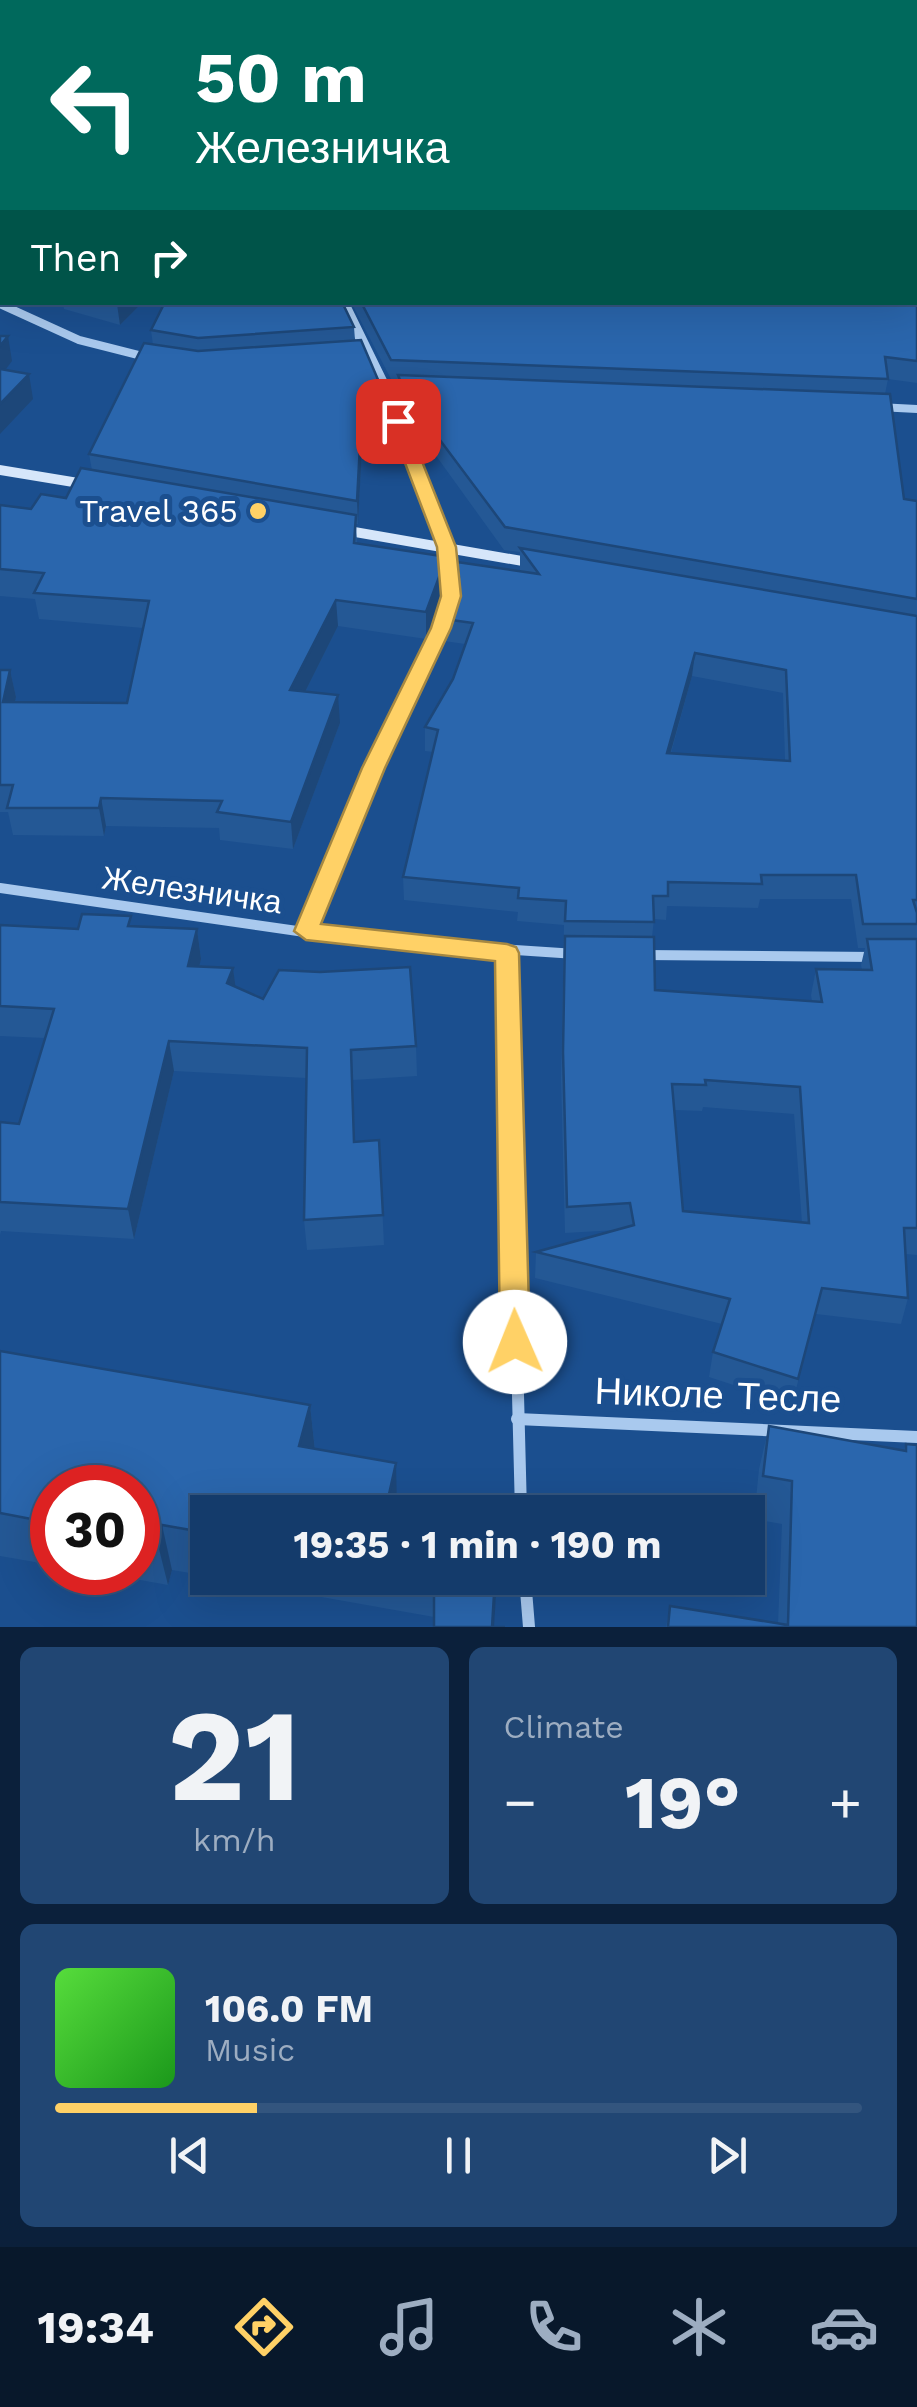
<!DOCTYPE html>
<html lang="en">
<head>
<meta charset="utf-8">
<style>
  body { margin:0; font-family:"Work Sans",sans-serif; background:#214673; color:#f1f3f6; height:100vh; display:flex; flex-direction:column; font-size:38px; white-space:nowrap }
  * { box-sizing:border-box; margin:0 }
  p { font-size:32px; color:#9dadc1 }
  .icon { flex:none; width:55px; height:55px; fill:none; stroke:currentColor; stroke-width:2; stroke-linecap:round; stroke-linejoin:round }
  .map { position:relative; height:1627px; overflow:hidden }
  .sheet { display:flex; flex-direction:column; gap:20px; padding:20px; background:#0b203b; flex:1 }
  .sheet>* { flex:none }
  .hud { position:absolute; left:0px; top:0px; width:918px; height:305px; box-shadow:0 10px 40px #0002,0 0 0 2px #33557e; background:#00695c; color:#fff; overflow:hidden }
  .speed { position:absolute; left:30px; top:1465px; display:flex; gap:20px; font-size:50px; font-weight:700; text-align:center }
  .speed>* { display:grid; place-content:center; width:130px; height:130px; border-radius:50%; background:#143b6b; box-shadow:0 10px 40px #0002,0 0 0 2px #33557e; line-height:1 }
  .speed .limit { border:15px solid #d22; background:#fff; color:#111 }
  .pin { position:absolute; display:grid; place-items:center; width:85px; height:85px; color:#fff; margin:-42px; border-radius:20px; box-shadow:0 5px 15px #0006 }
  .me { position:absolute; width:110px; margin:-55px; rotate:359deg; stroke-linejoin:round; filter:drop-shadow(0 0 8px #0008) }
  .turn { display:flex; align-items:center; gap:35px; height:210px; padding:0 30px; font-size:45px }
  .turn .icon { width:130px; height:130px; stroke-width:2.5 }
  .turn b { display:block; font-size:70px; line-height:85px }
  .then { display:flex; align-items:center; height:95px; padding:0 30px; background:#0003; gap:20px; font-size:38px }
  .big { font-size:75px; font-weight:700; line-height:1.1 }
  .sheet .widget { flex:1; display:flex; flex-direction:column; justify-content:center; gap:15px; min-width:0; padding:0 35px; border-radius:15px; background:#214673 }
  .sheet .dial { align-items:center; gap:0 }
  .dial b { font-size:130px; line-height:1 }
  .song { display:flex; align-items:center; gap:30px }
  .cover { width:120px; height:120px; border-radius:15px; background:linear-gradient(135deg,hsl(110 70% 55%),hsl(120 70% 35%)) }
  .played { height:10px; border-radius:5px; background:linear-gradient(90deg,#ffd166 25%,#33557e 25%) }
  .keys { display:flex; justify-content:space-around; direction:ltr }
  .heat { display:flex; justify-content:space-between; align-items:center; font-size:55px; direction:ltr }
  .sheet .tiles { flex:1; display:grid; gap:20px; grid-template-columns:1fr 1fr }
  .widget:last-child { grid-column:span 2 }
  .trip { position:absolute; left:190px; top:1495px; width:575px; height:100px; border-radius:0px; background:#143b6b; box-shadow:0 10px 40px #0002,0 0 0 2px #33557e; font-weight:700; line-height:100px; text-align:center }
  .menu { display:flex; height:160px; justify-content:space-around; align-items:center; background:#08182b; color:#9dadc1 }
  .menu .icon { width:70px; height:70px }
  .menu .on { color:#ffd166 }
  .menu b { font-size:45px; color:#f1f3f6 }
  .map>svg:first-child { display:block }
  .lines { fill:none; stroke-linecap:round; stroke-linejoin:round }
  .minor-far2 { stroke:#a9c9ee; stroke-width:8 }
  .minor-far1 { stroke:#a9c9ee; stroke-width:10 }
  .minor { stroke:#a9c9ee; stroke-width:12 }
  .tertiary { fill:#a9c9ee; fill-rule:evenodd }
  .secondary { fill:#d6e6fa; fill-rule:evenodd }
  .wall { fill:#245895; fill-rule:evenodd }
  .shaded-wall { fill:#1d4779 }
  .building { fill:#2a66ad; stroke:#1d4779; stroke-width:2.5; fill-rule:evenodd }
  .route { fill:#ffd166; stroke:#a68842; stroke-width:2.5 }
  .poi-dot { fill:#ffd166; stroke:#1b4f8f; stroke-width:4 }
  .labels { text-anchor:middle; stroke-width:10; stroke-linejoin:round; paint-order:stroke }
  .poi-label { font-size:32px; fill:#fff; stroke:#1b4f8f; text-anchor:end }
  .street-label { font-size:32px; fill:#fff; stroke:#1b4f8f }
  .near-street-label { font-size:38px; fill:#fff; stroke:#1b4f8f }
</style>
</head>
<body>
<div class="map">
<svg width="917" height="1627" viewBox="0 0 917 1627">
  <rect width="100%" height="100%" fill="#1b4f8f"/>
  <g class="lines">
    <g class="minor-far2">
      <path d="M0 304 79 340 150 358"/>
      <path d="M878 407 917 409"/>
      <path d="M447 547 450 600"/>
    </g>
    <g class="minor-far1">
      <path d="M0 888 360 940 576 954"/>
      <path d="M306 931 374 768 441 628 451 597"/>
      <path d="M507 953 509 1045"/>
      <path d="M643 955 876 957"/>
    </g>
    <g class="minor">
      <path d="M509 1043 521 1512"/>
      <path d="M517 1419 917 1437"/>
      <path d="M525 1578 529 1627"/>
    </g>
    <path class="tertiary" d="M337 302H349L391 388 454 547 452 550H442L440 547 379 388Z"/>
    <g class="secondary">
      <path d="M0 465 97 481 105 486 97 491 0 475Z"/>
      <path d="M332 523 545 560 553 565 545 570 326 532 324 528Z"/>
    </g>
  </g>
  <g class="wall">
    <path d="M0 0H917V383L888 379 885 394 904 499 917 501V1255L906 1254 908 1298 901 1324 816 1314 792 1404 709 1377 713 1352 722 1324 535 1278 536 1252 617 1230 565 1233 561 1078 564 925 517 921 518 912 404 900 403 877 433 752 425 751V727L453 679 465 644 444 641V619L457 584V562L520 571V552L504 550 429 446H418L398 396V381H392L351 302H915L2 2V254L0 253ZM692 676 783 693 785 760 671 753ZM760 899H851L858 948H865L861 965 862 970 816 969 811 995 812 1001 655 990 652 937 654 919 666 920 667 906 758 908ZM703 1107 794 1114 802 1223 683 1211 674 1110 702 1111Z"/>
    <path d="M63 302H143L120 325 64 309Z"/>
    <path d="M354 327 355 340 397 424 398 447 362 449 358 524H356L357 543 442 596 426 639 338 626 305 692 340 723 293 849 220 840 219 828 106 826 104 836 13 835 8 812H0V670H10L16 697 14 702 127 703 143 628 39 619 35 599 0 596V505L31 509 66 498 92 470 89 454 153 345 151 330Z"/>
    <path d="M0 925 78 929 133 926 197 929 201 959 199 966 233 968 235 986 263 999 416 1046 417 1076 353 1080 355 1142 379 1140 384 1245 307 1250 304 1220 306 1078 174 1071 134 1239 1 1231 0 1235V1122L19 1124 45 1038 0 1036Z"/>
    <path d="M0 1351 310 1405 315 1449 398 1509 208 1512V1576L172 1570 168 1585 95 1572H138V1488H52V1565L0 1556Z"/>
    <path d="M769 1426 904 1450 906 1444 917 1627H666L670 1606 778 1624 782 1524 754 1519 759 1469Z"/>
    <path d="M214 1578H497L434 1627V1617Z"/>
  </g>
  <g class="shaded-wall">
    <path d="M119 302H143L120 325 117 304Z"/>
    <path d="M8 336 12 361 0 377V346Z"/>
    <path d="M29 374 33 399 0 434V404Z"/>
    <path d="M361 426 362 449 358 524 357 501Z"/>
    <path d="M442 569V596L426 639V612Z"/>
    <path d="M336 600 338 626 292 718 290 690Z"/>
    <path d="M695 653 692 676 664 776 667 753Z"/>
    <path d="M10 670 16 697 8 729 3 702Z"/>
    <path d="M338 695 340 723 293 849 291 822Z"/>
    <path d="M101 798 106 826 104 836 99 808Z"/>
    <path d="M197 929 201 959 192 996 188 966Z"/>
    <path d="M233 968 237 998 227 983Z"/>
    <path d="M169 1041 174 1071 134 1239 128 1209Z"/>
    <path d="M310 1405 315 1451 299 1446Z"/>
    <path d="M396 1463 397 1512H385Z"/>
    <path d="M162 1525 172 1570 168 1585 157 1541Z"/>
    <path d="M495 1578H497L494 1627H492Z"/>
  </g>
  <g class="building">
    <path d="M0 0H917V361L885 357 888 379 391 360 361 302H915V2H2V237L0 235V38L2 39 0 26Z"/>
    <path d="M165 302H342L354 327 198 338 151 330Z"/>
    <path d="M0 336H8L0 346Z"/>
    <path d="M361 340 397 424 361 426 357 501 89 454 144 343 198 351Z"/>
    <path d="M0 369 29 374 0 404Z"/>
    <path d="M398 375 890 394 904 499 917 501V599L505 527 428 424 418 425Z"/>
    <path d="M81 468 356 515 354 543 441 556 442 569 426 612 336 600 290 690 338 695 291 822 217 812 222 801 101 798 99 808H7L13 785H0V670H10L3 702 127 703 149 601 34 593 44 573 0 569V505L31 509 41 494 66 498Z"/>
    <path d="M520 548 917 616V900H913L917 913V924H863L856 875H761L762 884 668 882V896H653L654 922 565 921 566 901 518 898 519 888 403 877 438 730 425 727 453 679 473 623 444 619 459 577 457 562 539 574ZM695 653 786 670 790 761 667 753Z"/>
    <path d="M82 914 131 916 128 926 197 929 188 966 233 968 227 983 263 999 279 970 320 972 410 967 416 1046 351 1050 354 1142 379 1140 383 1215 304 1220 307 1048 169 1041 128 1209 0 1202V1122L19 1124 54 1009 0 1006V925L78 929Z"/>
    <path d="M565 936 654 937 655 990 822 1002 816 969 872 970 867 939H917V1228H904L908 1298 822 1288 798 1379 713 1352 730 1299 536 1252 634 1225 630 1203 567 1207 563 1052ZM705 1080 800 1087 809 1223 683 1211 672 1084 706 1085Z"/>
    <path d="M0 1351 310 1405 299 1446 396 1463 385 1512H208V1533L162 1525 157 1541 138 1537V1488H52V1523L0 1513Z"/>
    <path d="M769 1426 906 1451V1444L917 1445V1627H668L670 1606 788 1625 792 1481 763 1476Z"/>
    <path d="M434 1578H495L492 1627H505H434Z"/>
  </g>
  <path class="route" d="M398 416 406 421 456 547 461 596 451 628 385 768 321 924 507 944 516 947 519 953 530 1342 526 1351 515 1355 504 1351 500 1342 495 961 306 940 294 931 362 768 431 628 441 596 437 547 389 421Z"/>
  <circle class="poi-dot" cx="258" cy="511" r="10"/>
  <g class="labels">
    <g class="poi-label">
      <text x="238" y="522">Travel 365</text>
    </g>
    <g class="street-label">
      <text transform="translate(192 890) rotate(8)" y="11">Железничка</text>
    </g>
    <g class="near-street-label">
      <text transform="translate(718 1395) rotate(2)" y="13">Николе Тесле</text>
    </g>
  </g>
</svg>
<div class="speed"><div class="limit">30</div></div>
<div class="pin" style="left:398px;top:421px;background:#d93025"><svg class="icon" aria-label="arrive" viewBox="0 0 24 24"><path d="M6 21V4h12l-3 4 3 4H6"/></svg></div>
<svg class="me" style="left:515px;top:1342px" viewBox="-20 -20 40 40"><circle r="19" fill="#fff"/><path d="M0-13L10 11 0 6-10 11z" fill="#ffd166"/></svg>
<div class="trip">19:35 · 1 min · 190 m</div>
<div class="hud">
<div class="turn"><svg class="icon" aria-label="left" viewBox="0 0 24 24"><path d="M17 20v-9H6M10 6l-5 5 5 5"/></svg><div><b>50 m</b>Железничка</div></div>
<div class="then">Then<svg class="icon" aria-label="right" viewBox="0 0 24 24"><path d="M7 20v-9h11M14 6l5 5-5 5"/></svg></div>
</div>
</div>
<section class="sheet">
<div class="tiles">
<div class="widget dial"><b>21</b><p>km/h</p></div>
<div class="widget"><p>Climate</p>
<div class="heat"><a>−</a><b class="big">19°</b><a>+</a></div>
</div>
<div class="widget">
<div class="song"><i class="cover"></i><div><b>106.0 FM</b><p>Music</p></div></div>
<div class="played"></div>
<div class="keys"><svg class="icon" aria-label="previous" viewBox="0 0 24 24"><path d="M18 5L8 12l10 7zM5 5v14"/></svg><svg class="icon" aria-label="pause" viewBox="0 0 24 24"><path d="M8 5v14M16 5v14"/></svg><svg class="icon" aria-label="next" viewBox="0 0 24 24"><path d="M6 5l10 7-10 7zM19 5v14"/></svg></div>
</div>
</div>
</section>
<nav class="menu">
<b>19:34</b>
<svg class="icon on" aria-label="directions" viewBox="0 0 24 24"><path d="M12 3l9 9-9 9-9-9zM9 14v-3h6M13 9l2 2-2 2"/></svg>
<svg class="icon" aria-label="music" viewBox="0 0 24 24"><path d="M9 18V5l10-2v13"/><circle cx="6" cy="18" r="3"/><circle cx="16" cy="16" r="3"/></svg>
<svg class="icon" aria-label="phone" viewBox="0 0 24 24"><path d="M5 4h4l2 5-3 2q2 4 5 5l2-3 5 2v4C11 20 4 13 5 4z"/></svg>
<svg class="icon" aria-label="climate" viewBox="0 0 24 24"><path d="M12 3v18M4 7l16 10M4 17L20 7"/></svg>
<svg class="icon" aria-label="car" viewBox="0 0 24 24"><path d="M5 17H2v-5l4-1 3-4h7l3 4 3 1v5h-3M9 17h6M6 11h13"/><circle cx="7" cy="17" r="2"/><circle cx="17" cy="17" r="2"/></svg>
</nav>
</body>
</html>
